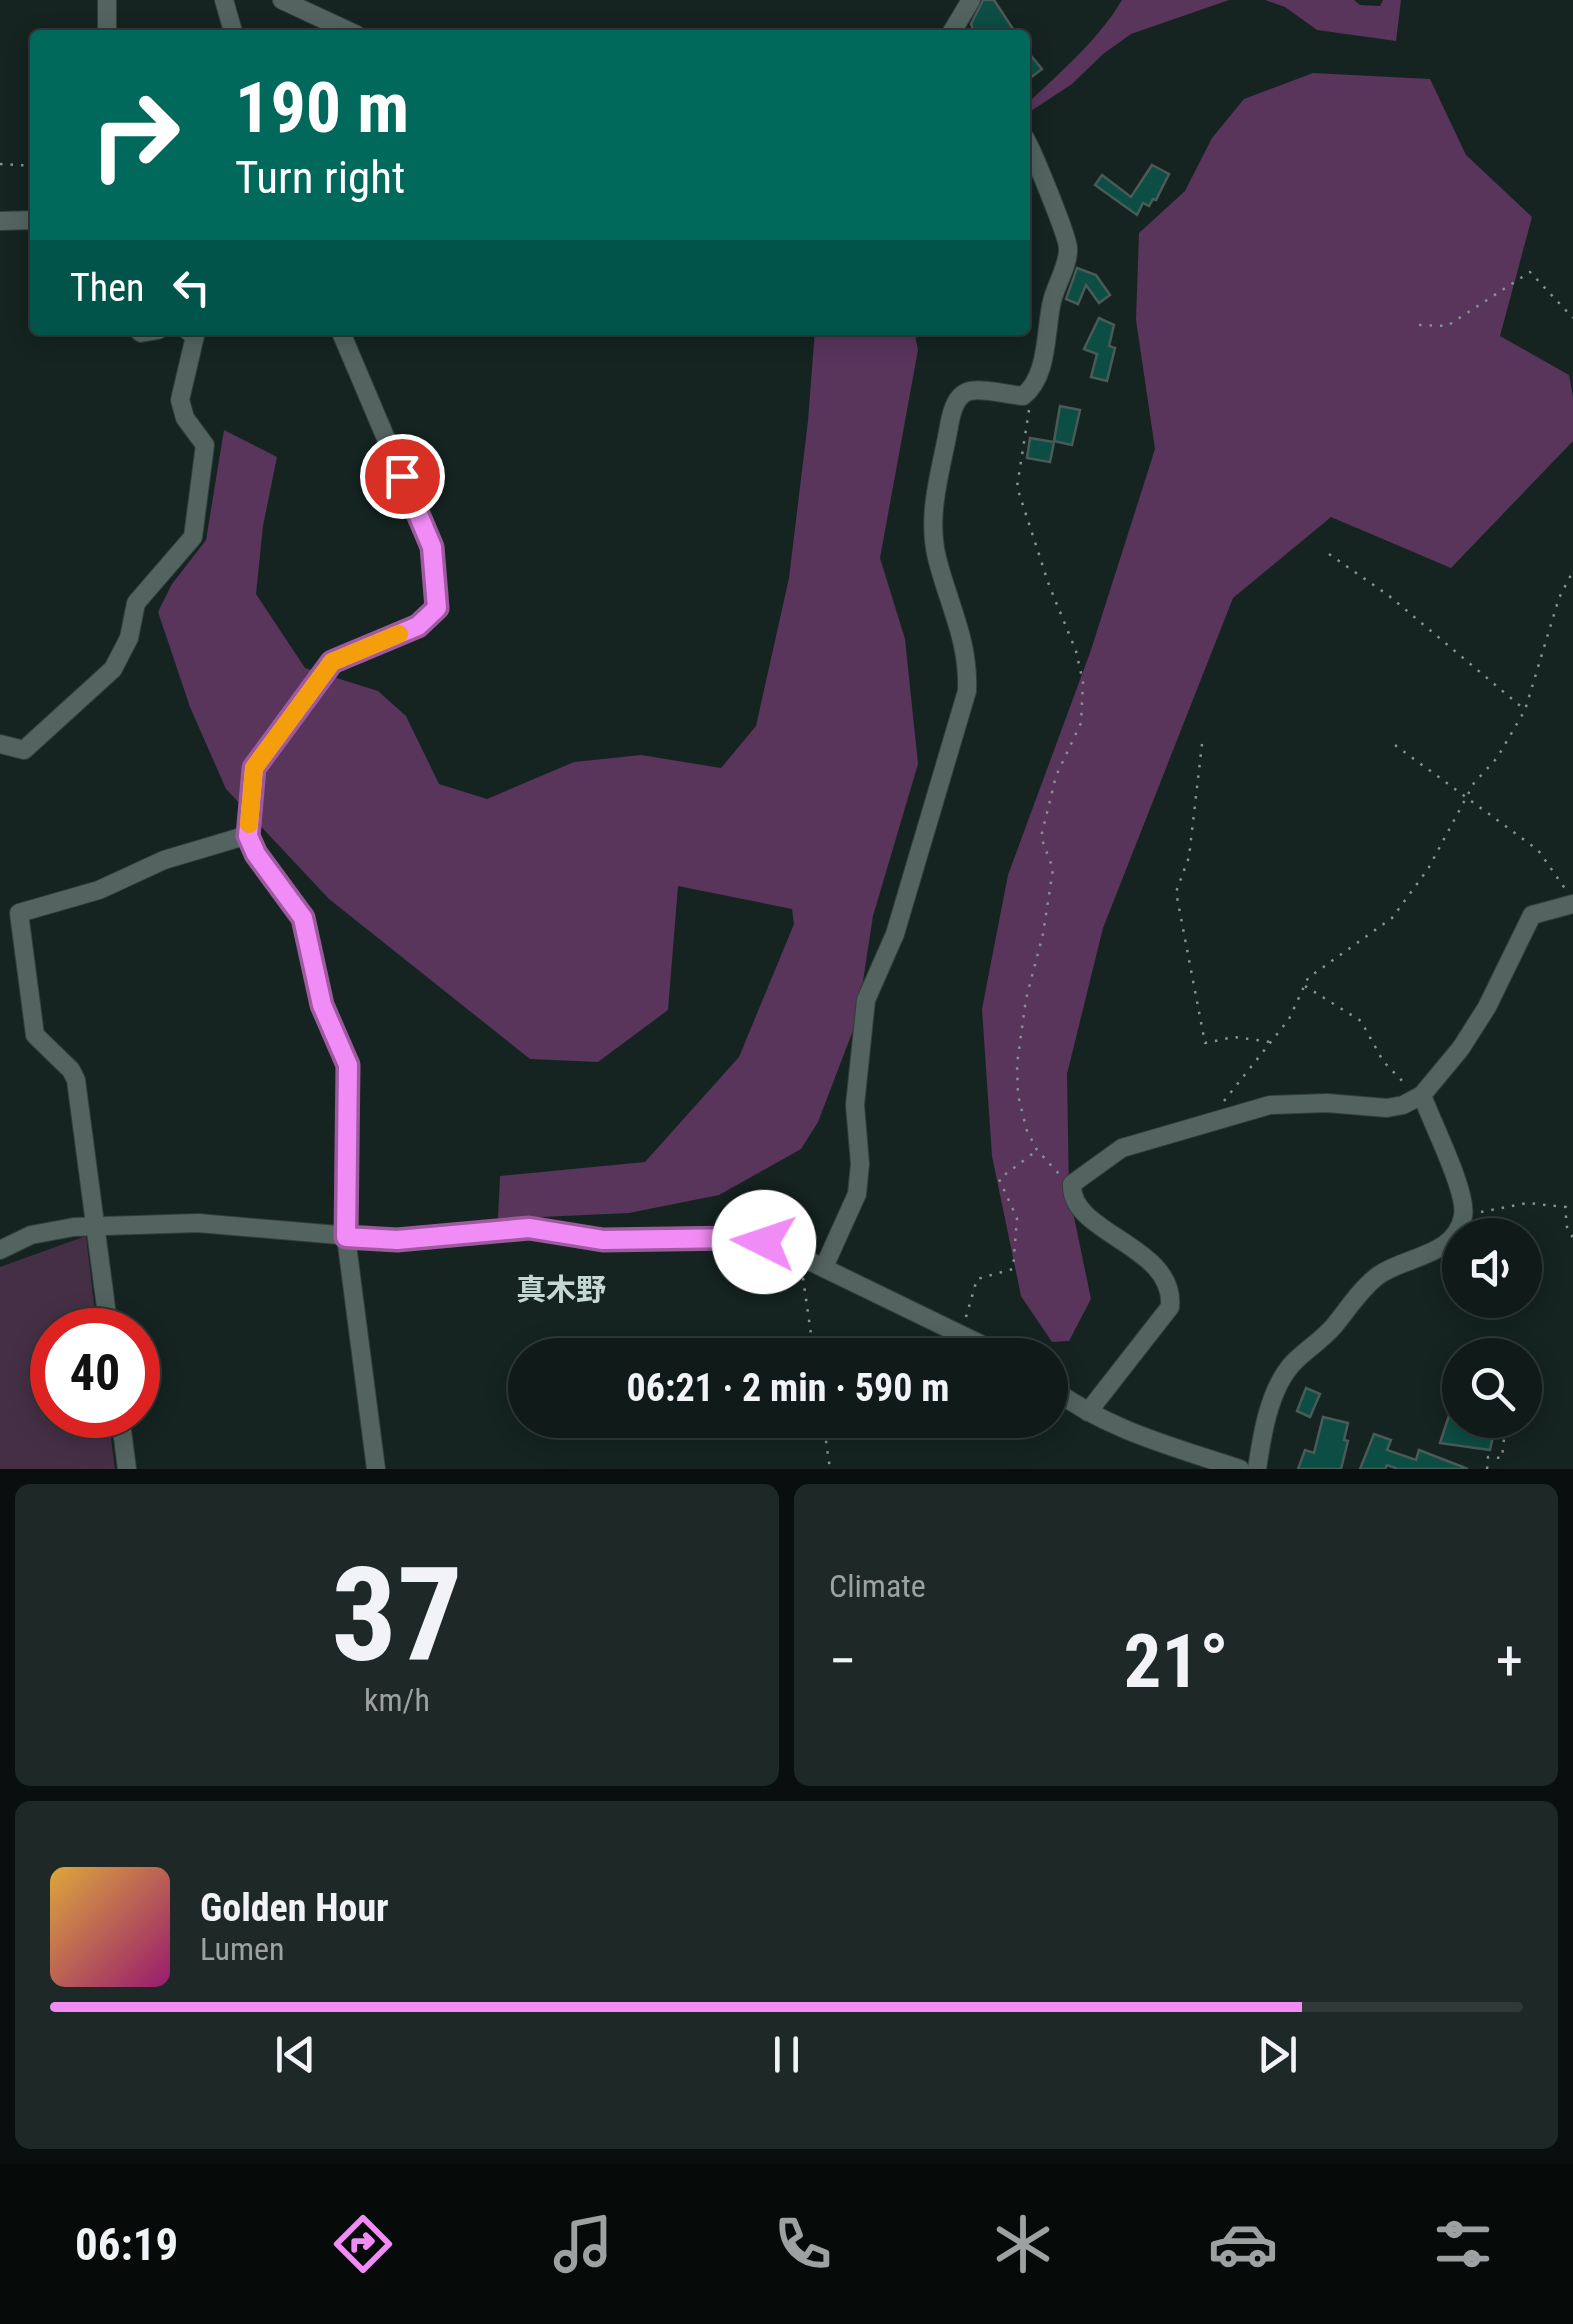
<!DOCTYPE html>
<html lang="en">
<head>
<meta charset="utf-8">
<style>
  body { margin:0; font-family:"Roboto Condensed","Noto Sans JP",sans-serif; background:#1e2826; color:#f1f3f6; height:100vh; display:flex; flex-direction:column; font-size:38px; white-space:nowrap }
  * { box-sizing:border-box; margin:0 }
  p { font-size:32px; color:#9ca1a2 }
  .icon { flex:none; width:55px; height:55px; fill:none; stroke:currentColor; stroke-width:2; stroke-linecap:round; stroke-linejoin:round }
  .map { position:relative; height:1469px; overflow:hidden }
  .side { display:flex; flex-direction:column; gap:15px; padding:15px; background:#090f0e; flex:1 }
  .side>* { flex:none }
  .hud { position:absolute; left:30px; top:30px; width:1000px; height:305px; border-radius:10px; box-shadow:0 5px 25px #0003,0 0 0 2px #303938; background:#00695c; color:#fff; overflow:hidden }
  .buttons { position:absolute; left:1442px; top:1218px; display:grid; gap:20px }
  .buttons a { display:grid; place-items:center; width:100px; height:100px; border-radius:50%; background:#101b19; box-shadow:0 5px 25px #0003,0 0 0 2px #303938; font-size:50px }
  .speed { position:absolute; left:30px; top:1308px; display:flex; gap:20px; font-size:50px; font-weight:700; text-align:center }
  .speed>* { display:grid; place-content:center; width:130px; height:130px; border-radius:50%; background:#101b19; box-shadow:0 5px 25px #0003,0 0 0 2px #303938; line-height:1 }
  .speed .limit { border:15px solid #d22; background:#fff; color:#111 }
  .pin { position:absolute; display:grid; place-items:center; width:85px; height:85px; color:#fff; margin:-42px; border:5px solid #fff; border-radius:50%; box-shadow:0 2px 10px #0007 }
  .me { position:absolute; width:110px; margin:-55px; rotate:274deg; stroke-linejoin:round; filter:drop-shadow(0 0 8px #0008) }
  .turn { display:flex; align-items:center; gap:35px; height:210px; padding:0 40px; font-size:45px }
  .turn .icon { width:130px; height:130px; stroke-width:2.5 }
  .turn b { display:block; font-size:70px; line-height:85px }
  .then { display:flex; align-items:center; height:95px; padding:0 40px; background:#0003; gap:20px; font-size:38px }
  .big { font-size:75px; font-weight:700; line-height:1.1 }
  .side .card { flex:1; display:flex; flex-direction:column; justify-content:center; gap:15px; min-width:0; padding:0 35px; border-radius:15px; background:#1e2826 }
  .side .dial { align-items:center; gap:0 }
  .dial b { font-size:130px; line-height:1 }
  .song { display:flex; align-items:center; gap:30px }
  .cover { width:120px; height:120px; border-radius:15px; background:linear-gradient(135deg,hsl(40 70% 55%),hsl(320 70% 35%)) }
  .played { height:10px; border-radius:5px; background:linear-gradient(90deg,#f18bf5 85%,#303938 85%) }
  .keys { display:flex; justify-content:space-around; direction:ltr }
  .heat { display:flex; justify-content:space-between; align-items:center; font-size:55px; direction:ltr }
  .side .tiles { flex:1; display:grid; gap:15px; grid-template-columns:1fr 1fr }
  .card:last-child { grid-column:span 2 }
  .trip { position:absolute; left:508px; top:1338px; width:560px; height:100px; border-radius:50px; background:#101b19; box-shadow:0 5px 25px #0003,0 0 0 2px #303938; font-weight:700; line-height:100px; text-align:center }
  .dock { display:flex; height:160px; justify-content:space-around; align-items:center; background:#060b0a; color:#9ca1a2 }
  .dock .icon { width:70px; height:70px }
  .dock .active { color:#f18bf5 }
  .dock b { font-size:45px; color:#f1f3f6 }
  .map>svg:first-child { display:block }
  .green { fill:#452f45 }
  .forest { fill:#59345b }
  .building { fill:#0c4d44; stroke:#4a5a56; stroke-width:2.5 }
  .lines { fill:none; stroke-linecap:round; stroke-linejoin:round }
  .minor-casing { stroke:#333e3b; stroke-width:20 }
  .path { stroke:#85928f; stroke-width:2.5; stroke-dasharray:2.5 8; stroke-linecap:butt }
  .minor { stroke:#536460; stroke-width:18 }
  .route-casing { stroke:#9d5a9f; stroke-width:25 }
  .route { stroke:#f18bf5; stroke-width:18 }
  .slow { stroke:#f59e0b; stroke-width:18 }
  .labels { text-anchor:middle; stroke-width:10; stroke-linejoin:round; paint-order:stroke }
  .quarter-label { font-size:30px; font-weight:bold; fill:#c4d7d3; stroke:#152421 }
</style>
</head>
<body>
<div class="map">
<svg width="1573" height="1469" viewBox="0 0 1573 1469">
  <rect width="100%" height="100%" fill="#152421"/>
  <path class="green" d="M86 1236 97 1330H52V1415H108L115 1469H0V1267Z"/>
  <g class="forest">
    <path d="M1122 0H1229L1131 34 1103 54 1072 84 1031 111 1026 105C1060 72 1098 41 1122 0Z"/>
    <path d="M1265 0H1354L1360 5 1380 6 1383 0H1401L1396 41 1317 30 1285 7Z"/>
    <path d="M1313 73 1430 79 1466 155 1532 217 1500 336 1569 375 1573 397V441L1451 568 1331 517 1233 598 1103 928 1067 1074 1069 1193 1091 1299 1069 1341 1052 1342 1021 1296 992 1156 982 1009 1008 875 1091 650 1155 449 1136 320 1139 233 1185 191 1212 138 1244 99Z"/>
    <path d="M815 330H914L918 350 880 558 905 639 918 764 873 916 857 1020 818 1122 801 1149 719 1195 629 1213 498 1219 500 1176 645 1162 739 1057 794 924 792 909 678 886 668 1010 598 1062 530 1059 329 899 226 789 190 707 158 612 172 584 206 540 224 430 277 457 263 526 256 594 305 668 378 691 406 716 439 784 487 799 574 762 641 755 721 768 756 726 789 578 808 421Z"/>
  </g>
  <g class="building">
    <path d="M983 0H994L1017 35H975L971 24Z"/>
    <path d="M1032 57 1042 69 1025 82V62Z"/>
    <path d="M1152 165 1169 174 1156 200 1153 199 1149 206 1143 203 1137 215 1095 185 1102 175 1131 197Z"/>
    <path d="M1077 268 1096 275 1110 295 1099 303 1086 285 1078 304 1066 299Z"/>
    <path d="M1099 318 1114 325 1109 346 1115 348 1107 381 1091 377 1097 354 1084 349Z"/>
    <path d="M1060 406 1080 410 1072 445 1054 441Z"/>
    <path d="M1030 438 1054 442 1050 462 1027 458Z"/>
    <path d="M1306 1388 1320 1394 1310 1417 1297 1411Z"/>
    <path d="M1458 1388 1462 1424 1471 1427 1469 1433 1493 1436 1490 1450 1440 1443Z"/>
    <path d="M1323 1417 1348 1423 1344 1440 1348 1441 1341 1469H1298L1305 1450 1314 1453Z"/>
    <path d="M1374 1434 1391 1440 1387 1450 1416 1460 1419 1450 1468 1469H1398L1387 1465 1385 1469H1360Z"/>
  </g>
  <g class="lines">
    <g class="minor-casing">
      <g id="minor">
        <path d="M107 0V35"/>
        <path d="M224 0 234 35"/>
        <path d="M282 0 357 35"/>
        <path d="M950 35 971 0"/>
        <path d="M0 221 35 220"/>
        <path d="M138 330 141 333 158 330"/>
        <path d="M0 744 24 750 113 669 129 638 136 603 193 537 205 445 185 418 180 400 195 336 187 330"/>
        <path d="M248 835 254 768 331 663 418 626 437 607 432 547 340 330"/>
        <path d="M0 1250 31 1235 74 1227 198 1223 397 1240 529 1229 603 1240 735 1238 764 1242 799 1256 1003 1355"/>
        <path d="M824 1267 857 1194 860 1164 855 1105 866 1000 895 934 967 691C969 640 949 606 937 558 927 517 939 477 947 437 950 422 952 395 970 391 985 388 1008 395 1023 396 1049 376 1045 330 1052 301 1056 285 1069 264 1068 248 1068 237 1032 149 1025 138"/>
        <path d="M109 1330 76 1080 71 1070 35 1035 19 913 99 890 164 860 248 835 257 854 303 919 322 1005 348 1065 346 1237 376 1469"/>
        <path d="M1050 1387C1107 1430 1174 1447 1240 1469"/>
        <path d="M1088 1412 1170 1307C1176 1245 1069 1234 1072 1184L1122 1148 1270 1105 1327 1103 1387 1108 1403 1105 1422 1095 1461 1048 1487 1007 1532 915 1573 904"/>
        <path d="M120 1415 127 1469"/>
        <path d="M1257 1469C1262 1435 1269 1388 1294 1362 1307 1349 1322 1340 1334 1326 1347 1310 1362 1287 1379 1275 1406 1256 1456 1256 1463 1216 1468 1193 1431 1121 1422 1095"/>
      </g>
    </g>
    <g class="path">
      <path d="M0 164 35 166"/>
      <path d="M1419 325 1447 326 1530 272 1573 318"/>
      <path d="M1029 410 1017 487 1049 585 1076 651 1083 682 1081 723 1056 776 1041 837 1053 869 1043 934 1026 999 1017 1064 1018 1095 1027 1131 1037 1150 1059 1174"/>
      <path d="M1329 554 1388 595 1524 709"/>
      <path d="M1202 744 1189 857 1176 892 1205 1043 1234 1037 1271 1042"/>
      <path d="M1395 745 1538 850 1566 890"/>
      <path d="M1305 986 1361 1021 1383 1061 1406 1085"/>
      <path d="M1224 1101 1289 1019 1308 978 1392 918 1428 869 1474 783 1497 758 1525 710 1559 598 1573 571"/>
      <path d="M1481 1212 1527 1203 1566 1207V1225L1573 1238"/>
      <path d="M803 1278 814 1355"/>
      <path d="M966 1317 977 1279 1013 1269 1017 1218 999 1179 1035 1152"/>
      <path d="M823 1420 830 1469"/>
      <path d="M1487 1469 1488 1457 1502 1458 1506 1420"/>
    </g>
    <use href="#minor" class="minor"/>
  </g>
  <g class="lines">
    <g class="route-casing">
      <path id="route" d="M402 476 432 547 437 608 418 626 332 662 254 768 248 836 256 854 303 918 322 1005 348 1065 346 1237 397 1240 529 1228 603 1240 735 1238 764 1242"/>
    </g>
    <use href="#route" class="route"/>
    <path class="slow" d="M249 824 254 768 332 662 399 634"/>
  </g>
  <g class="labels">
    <g class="quarter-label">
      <text x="561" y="1300">真木野</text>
    </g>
  </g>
</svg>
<div class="buttons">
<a><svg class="icon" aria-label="sound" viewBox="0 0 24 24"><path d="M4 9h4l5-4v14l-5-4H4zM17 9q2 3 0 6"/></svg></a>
<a><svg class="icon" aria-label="search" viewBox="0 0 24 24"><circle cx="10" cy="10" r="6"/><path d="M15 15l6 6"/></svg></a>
</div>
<div class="speed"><div class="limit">40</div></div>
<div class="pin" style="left:402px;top:476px;background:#d93025"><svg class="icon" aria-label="arrive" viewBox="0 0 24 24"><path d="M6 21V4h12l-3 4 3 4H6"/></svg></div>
<svg class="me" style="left:764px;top:1242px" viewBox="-20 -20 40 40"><circle r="19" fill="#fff"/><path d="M0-13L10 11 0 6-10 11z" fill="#f18bf5"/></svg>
<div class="trip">06:21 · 2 min · 590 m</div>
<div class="hud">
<div class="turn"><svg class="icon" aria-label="right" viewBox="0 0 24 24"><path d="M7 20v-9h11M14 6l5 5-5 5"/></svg><div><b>190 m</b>Turn right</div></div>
<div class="then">Then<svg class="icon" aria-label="left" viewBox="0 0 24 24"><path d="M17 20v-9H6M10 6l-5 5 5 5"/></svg></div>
</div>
</div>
<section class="side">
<div class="tiles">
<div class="card dial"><b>37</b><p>km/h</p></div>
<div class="card"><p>Climate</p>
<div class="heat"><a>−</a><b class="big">21°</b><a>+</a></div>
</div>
<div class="card">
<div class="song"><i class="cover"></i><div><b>Golden Hour</b><p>Lumen</p></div></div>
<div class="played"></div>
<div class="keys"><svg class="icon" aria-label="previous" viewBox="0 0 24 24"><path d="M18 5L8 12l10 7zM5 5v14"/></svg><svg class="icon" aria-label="pause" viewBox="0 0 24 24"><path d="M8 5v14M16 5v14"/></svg><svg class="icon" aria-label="next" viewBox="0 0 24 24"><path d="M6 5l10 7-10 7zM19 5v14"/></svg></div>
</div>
</div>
</section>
<nav class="dock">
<b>06:19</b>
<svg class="icon active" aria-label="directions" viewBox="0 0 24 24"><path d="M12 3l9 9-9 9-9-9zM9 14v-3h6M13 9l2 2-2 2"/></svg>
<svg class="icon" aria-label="music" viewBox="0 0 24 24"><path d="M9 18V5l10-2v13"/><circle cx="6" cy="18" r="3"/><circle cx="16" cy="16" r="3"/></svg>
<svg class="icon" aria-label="phone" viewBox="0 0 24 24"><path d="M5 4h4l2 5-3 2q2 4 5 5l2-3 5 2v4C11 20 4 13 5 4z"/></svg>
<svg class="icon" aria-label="climate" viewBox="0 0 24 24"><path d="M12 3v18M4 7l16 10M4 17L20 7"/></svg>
<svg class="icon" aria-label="car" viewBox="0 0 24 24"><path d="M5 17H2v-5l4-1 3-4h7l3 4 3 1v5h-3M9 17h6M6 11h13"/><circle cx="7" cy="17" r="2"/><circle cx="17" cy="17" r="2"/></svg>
<svg class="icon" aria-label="filters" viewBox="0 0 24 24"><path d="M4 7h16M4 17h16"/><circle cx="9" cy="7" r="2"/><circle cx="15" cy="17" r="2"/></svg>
</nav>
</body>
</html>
